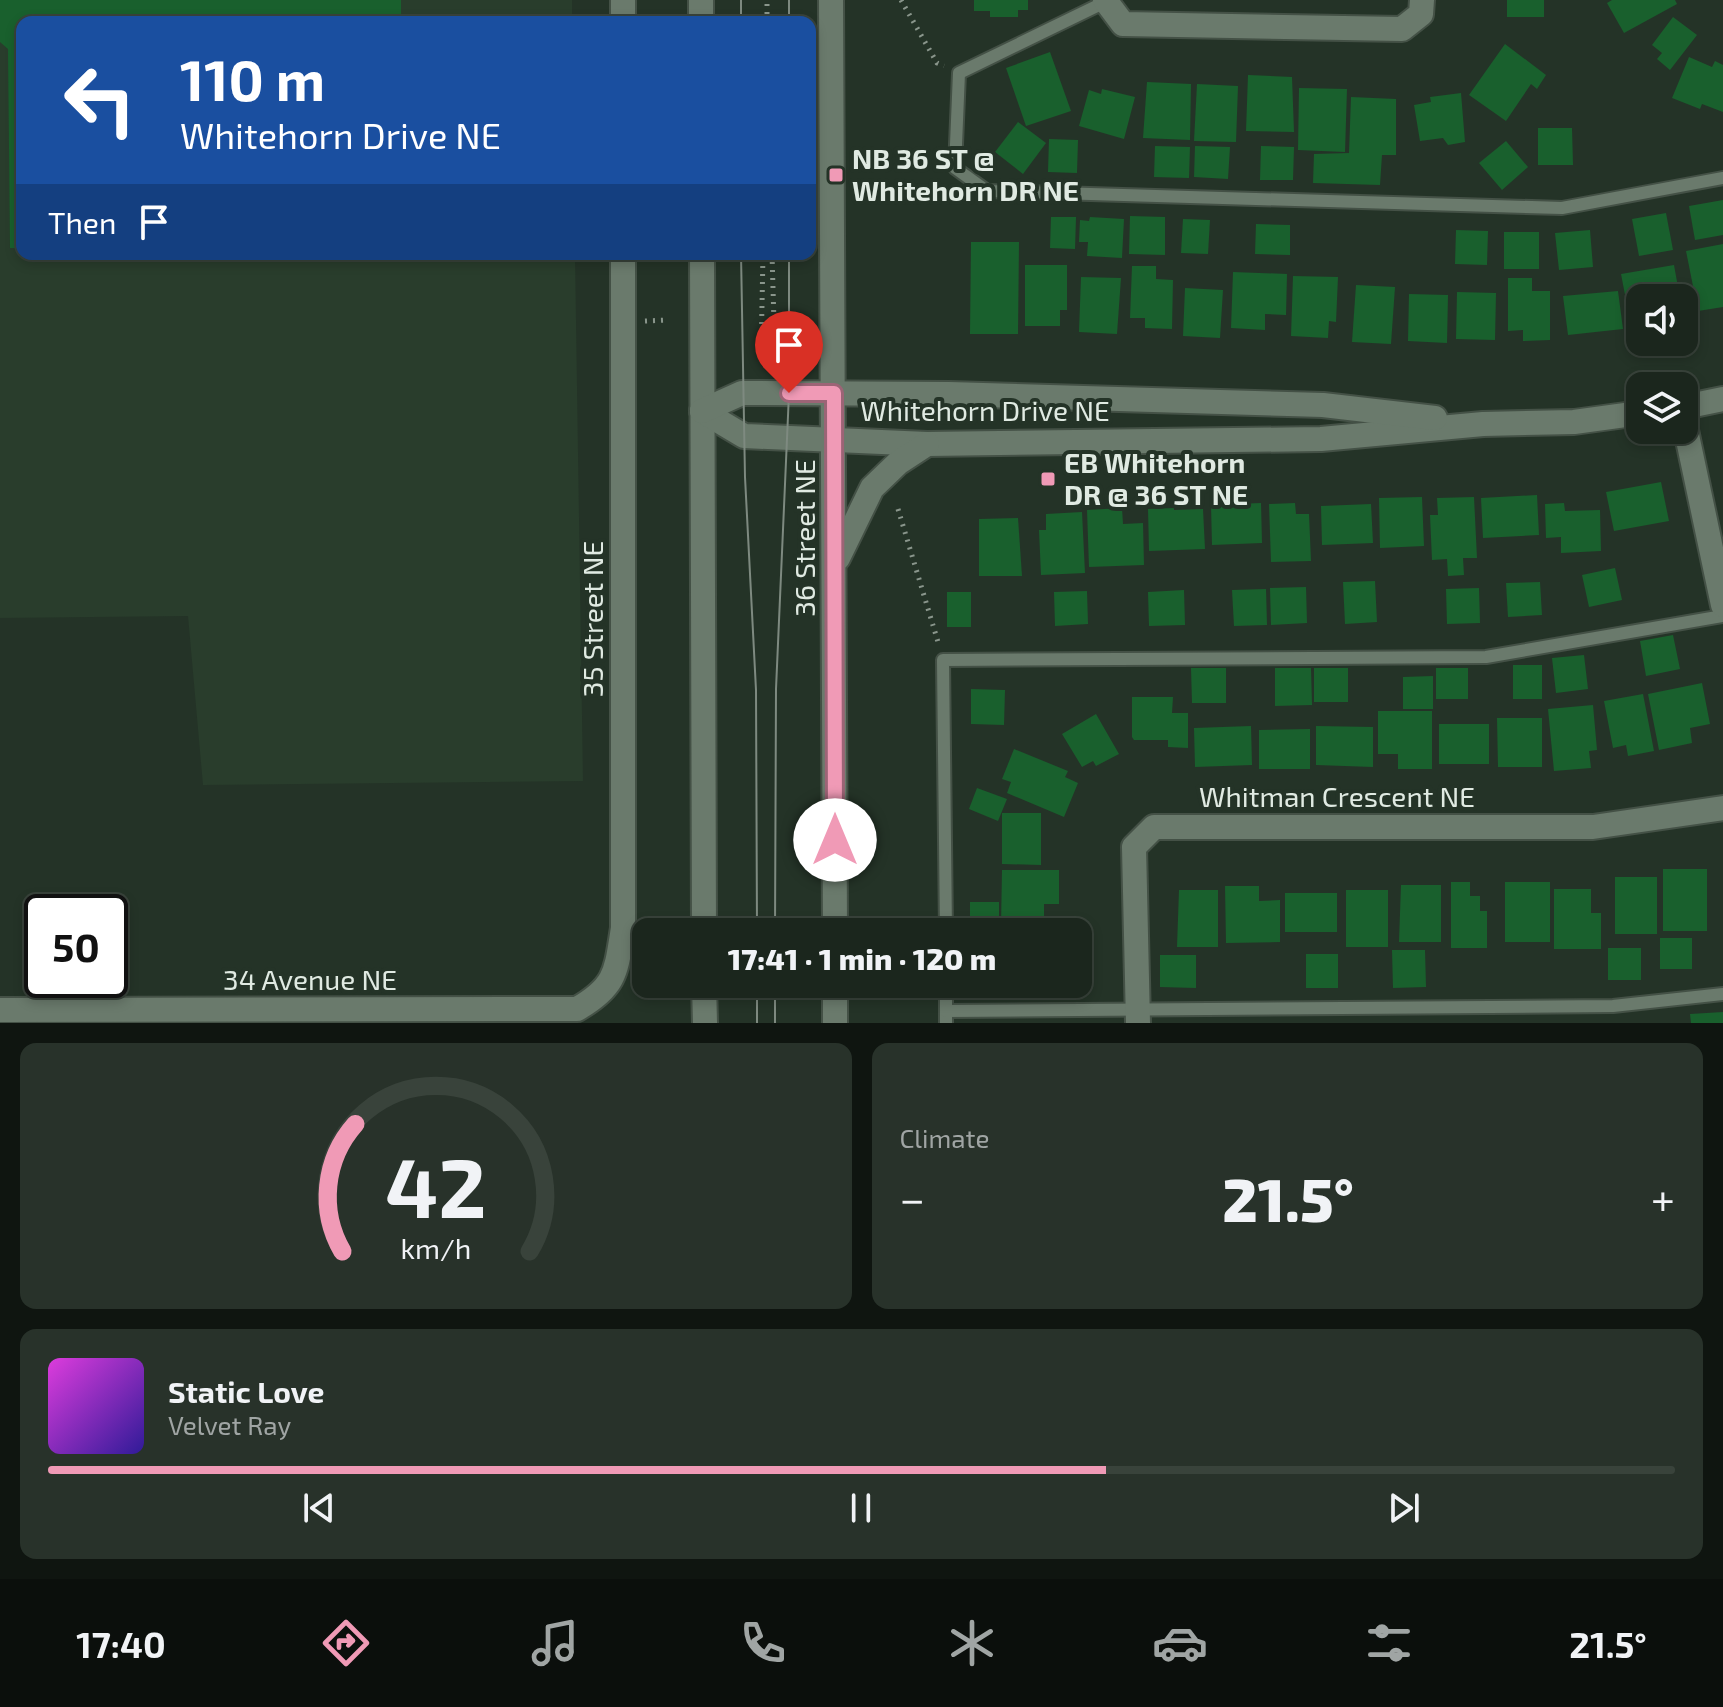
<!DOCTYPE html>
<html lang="en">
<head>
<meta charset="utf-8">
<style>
  body { margin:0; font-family:"Exo 2",sans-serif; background:#28322a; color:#f1f3f6; height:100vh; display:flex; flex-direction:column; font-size:30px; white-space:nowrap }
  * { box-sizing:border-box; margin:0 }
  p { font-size:26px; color:#a0a5a4 }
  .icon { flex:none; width:44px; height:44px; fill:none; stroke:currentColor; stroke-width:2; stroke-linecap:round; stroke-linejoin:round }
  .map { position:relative; height:1023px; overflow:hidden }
  .panel { display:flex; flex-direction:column; gap:20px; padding:20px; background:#0f1510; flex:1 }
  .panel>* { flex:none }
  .banner { position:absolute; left:16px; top:16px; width:800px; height:244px; border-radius:16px; box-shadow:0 4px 12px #0003,0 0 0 2px #39433b; background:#1a4fa0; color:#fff; overflow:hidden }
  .tools { position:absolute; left:1626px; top:284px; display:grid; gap:16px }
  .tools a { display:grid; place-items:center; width:72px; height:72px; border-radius:16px; background:#1b261d; box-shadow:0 4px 12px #0003,0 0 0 2px #39433b; font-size:40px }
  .speed { position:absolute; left:24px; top:894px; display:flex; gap:16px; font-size:40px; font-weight:700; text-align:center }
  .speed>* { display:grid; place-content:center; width:104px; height:104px; border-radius:50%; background:#1b261d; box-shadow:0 4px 12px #0003,0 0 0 2px #39433b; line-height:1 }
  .speed .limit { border:4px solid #111; border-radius:12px; background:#fff; color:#111 }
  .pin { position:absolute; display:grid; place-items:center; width:68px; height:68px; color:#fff; margin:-82px -34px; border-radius:50% 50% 50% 0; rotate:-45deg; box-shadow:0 0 8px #0007 }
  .pin .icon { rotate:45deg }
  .me { position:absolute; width:88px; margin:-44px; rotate:0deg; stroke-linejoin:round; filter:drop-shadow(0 0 6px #0008) }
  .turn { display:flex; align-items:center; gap:28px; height:168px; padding:0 32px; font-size:36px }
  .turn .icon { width:104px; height:104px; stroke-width:2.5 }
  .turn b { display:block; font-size:56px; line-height:68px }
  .then { display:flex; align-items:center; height:76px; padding:0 32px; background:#0003; gap:16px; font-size:30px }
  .big { font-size:60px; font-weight:800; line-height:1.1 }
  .panel .tile { flex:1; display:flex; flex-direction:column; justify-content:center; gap:12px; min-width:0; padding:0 28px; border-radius:16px; background:#28322a }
  .panel .dial { align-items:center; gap:0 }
  .dial svg { height:208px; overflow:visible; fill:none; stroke:#39433b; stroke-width:7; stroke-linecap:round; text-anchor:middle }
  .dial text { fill:#f1f3f6; stroke:none }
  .song { display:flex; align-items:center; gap:24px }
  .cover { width:96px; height:96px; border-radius:12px; background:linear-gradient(135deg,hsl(300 70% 55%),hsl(250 70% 35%)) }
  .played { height:8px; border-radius:4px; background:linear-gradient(90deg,#f09ab6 65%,#39433b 65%) }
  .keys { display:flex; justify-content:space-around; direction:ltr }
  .heat { display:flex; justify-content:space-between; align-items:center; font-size:44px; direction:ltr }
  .panel .tiles { flex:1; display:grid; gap:20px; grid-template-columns:1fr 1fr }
  .tile:last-child { grid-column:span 2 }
  .trip { position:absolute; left:632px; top:918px; width:460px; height:80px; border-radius:16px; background:#1b261d; box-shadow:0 4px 12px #0003,0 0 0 2px #39433b; font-weight:800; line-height:80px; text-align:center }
  .tabs { display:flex; height:128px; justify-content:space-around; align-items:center; background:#0b0f0c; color:#a0a5a4 }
  .tabs .icon { width:56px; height:56px }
  .tabs .on { color:#f09ab6 }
  .tabs b { font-size:36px; color:#f1f3f6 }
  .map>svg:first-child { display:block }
  .built { fill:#293d2c }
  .building { fill:#19602d }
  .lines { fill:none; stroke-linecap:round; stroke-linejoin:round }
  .lane-casing { stroke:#445146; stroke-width:16 }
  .street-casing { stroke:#445146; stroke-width:28 }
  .secondary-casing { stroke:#445146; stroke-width:28 }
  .path { stroke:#8a968c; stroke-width:5; stroke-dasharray:2 6; stroke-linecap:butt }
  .lane { stroke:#6a7a6c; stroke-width:12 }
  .street { stroke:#6a7a6c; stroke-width:24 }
  .secondary { stroke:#6a7a6c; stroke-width:24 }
  .tram { stroke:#7e8a80; stroke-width:2 }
  .route-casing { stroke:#9c6476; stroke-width:20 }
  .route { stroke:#f09ab6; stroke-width:14 }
  .poi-dot { fill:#f09ab6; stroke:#243327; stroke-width:3 }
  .labels { text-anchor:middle; stroke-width:8; stroke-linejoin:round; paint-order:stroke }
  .poi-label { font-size:28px; font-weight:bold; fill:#e0eae2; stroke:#243327; text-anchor:start }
  .street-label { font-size:28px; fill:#e0eae2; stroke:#243327 }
</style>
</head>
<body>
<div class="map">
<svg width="1723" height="1023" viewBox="0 0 1723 1023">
  <rect width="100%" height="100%" fill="#243327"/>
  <path class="built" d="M0 0H572V22H22V254H575L583 781 203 785 188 616 0 618Z"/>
  <g class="building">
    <path d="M0 0H401V22H22V248H10L8 49 0 42Z"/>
    <path d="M974 0H1028V10H1018V17H990V11H974Z"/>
    <rect x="1507" y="0" width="37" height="17"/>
    <path d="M1612 0H1675L1677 4 1624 33 1607 3Z"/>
    <path d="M1673 17 1697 35 1670 70 1657 59 1662 53 1652 45Z"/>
    <path d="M1505 44 1546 75 1537 89 1531 84 1506 121 1469 95Z"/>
    <path d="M1050 52 1071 111 1026 126 1006 68Z"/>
    <path d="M1689 57 1712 67 1715 61 1723 65V112L1702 104 1700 109 1672 98Z"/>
    <path d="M1248 75 1292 77 1294 132 1246 131Z"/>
    <path d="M1147 82 1191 84 1190 140 1143 138Z"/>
    <path d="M1197 84 1238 86 1236 142 1194 141Z"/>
    <path d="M1299 88 1347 89 1345 152 1298 150Z"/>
    <path d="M1102 89 1135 97 1124 139 1079 126 1089 90 1101 94Z"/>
    <path d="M1461 93 1465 142 1448 145 1443 138 1420 141 1414 105 1431 102 1430 97Z"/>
    <path d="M1351 97 1396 99V155H1382L1380 185 1313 183 1314 154 1349 153Z"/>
    <path d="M1018 122 1046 143 1023 174 995 152Z"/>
    <path d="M1538 128H1572L1573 165H1538Z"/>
    <path d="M1049 139 1078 140 1077 173 1048 172Z"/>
    <path d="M1506 141 1528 167 1502 190 1479 163Z"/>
    <path d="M1155 146 1190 147 1189 178 1154 177Z"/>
    <path d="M1195 146 1230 147 1228 179 1194 177Z"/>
    <path d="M1261 146 1294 147 1293 180H1260Z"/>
    <path d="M1723 200V235L1695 240 1689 206Z"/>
    <path d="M1666 213 1673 250 1639 256 1632 219Z"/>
    <path d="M1130 216 1165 217V255L1129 254Z"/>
    <path d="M1051 217H1076L1075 249 1050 248Z"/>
    <path d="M1090 217 1124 219 1122 258 1087 256 1088 242H1079L1080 220 1089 221Z"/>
    <path d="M1183 219 1210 220 1208 254 1181 253Z"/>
    <path d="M1256 224 1290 225V255L1255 254Z"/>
    <path d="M1456 230 1488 231 1487 265 1455 264Z"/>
    <path d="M1590 230 1593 267 1559 270 1555 233Z"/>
    <rect x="1504" y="232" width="35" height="37"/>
    <path d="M971 242H1019L1018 334H970Z"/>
    <path d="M1723 244V307L1698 311 1686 251Z"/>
    <path d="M1025 265H1067V310H1060V326H1025Z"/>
    <path d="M1674 265 1680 298H1640V329L1632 331 1621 274Z"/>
    <path d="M1132 266H1156V279L1173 280 1172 329 1145 328V318H1130Z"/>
    <path d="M1233 272 1287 274 1286 315 1265 314V330L1231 328Z"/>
    <path d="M1293 276 1338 277 1336 322 1329 321 1328 338 1291 336Z"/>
    <path d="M1081 277 1121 278 1117 334 1079 332Z"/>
    <path d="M1508 278H1532V291H1550V340L1523 341V330L1508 331Z"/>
    <path d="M1356 285 1395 287 1391 344 1352 342Z"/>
    <path d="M1185 288 1223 290 1220 338 1183 336Z"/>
    <path d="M1618 291 1623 329 1568 335 1563 296Z"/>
    <path d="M1457 292 1496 293 1495 340 1456 339Z"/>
    <path d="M1409 294 1448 295 1447 343 1408 341Z"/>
    <path d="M1661 482 1669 521 1614 531 1606 492Z"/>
    <path d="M1537 495 1539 535 1483 538 1481 498Z"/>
    <path d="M1422 497 1424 546 1380 548 1379 498Z"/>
    <path d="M1474 497 1477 558H1463L1464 575 1448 576 1447 559 1432 560 1430 515H1438L1437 498Z"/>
    <path d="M1261 503 1262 543 1212 545 1211 505Z"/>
    <path d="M1295 503 1296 514H1309L1311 561 1271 562 1269 504Z"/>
    <path d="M1564 503 1565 511 1600 510 1601 551 1561 553V537L1546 538 1545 504Z"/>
    <path d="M1371 504 1373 543 1322 545 1321 506Z"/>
    <path d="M1122 508 1123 524 1143 523 1144 565 1089 567 1087 510Z"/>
    <path d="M1174 508V510L1203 509 1205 549 1149 551 1148 509Z"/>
    <path d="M1082 512 1085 573 1041 575 1039 530H1046V514Z"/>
    <path d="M1018 518 1022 576H979V519Z"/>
    <path d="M1615 568 1622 600 1589 607 1582 575Z"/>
    <path d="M1375 581 1377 622 1345 624 1343 582Z"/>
    <path d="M1540 582 1542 615 1508 617 1506 583Z"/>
    <path d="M1306 587 1307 623 1271 625 1270 588Z"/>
    <path d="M1479 588 1480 623 1447 624 1446 589Z"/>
    <path d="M1266 589 1267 625 1234 626 1232 590Z"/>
    <path d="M1184 590 1185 625 1149 626 1148 592Z"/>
    <path d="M1087 591 1088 624 1055 626 1054 592Z"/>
    <rect x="947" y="592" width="24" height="35"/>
    <path d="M1673 635 1680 669 1646 676 1640 641Z"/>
    <path d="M1584 655 1588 689 1556 693 1552 658Z"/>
    <rect x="1513" y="665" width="29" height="34"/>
    <path d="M1191 668H1226V703H1192Z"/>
    <path d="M1275 668H1311L1312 705 1275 706Z"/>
    <rect x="1314" y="668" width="34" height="34"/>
    <rect x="1436" y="668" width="32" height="31"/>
    <path d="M1433 676V709H1403V677Z"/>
    <path d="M1702 683 1710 724 1690 728 1692 743 1659 750 1648 694Z"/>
    <path d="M971 689 1005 690 1004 725 971 724Z"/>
    <path d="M1643 694 1654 751 1628 756 1626 745 1613 748 1604 701Z"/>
    <path d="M1132 697H1173L1172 713H1188V748L1168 747V740H1134L1132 737Z"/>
    <path d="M1593 705 1597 750 1589 751 1591 768 1554 771 1548 709Z"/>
    <path d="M1378 711H1432V769H1398V754H1378Z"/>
    <path d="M1096 714 1119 754 1096 766 1093 761 1082 767 1062 734Z"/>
    <path d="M1497 718H1542V767H1498Z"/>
    <rect x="1439" y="724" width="50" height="40"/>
    <path d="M1251 726 1252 765 1195 767 1194 728Z"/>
    <path d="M1316 726 1373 727V767L1316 765Z"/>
    <path d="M1310 729V769H1259V730Z"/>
    <path d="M1014 749 1068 771 1065 777 1078 783 1064 817 1007 793 1011 782 1002 779Z"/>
    <path d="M977 788 1007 799 998 821 969 809Z"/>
    <path d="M1002 813H1041V865L1002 864Z"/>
    <rect x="1663" y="869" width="44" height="62"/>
    <path d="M1002 870H1059V904H1044V925H1001Z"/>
    <rect x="1615" y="877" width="42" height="57"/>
    <path d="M1451 882H1470V896H1480V911H1487V948H1451Z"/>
    <rect x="1505" y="882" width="45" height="60"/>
    <path d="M1401 885H1441V942H1399Z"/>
    <path d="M1225 886H1259V901L1280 900V942L1226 943Z"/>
    <path d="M1554 889H1591V913H1601V949H1554Z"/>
    <path d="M1179 890H1218V947H1177Z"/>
    <rect x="1346" y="890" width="42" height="57"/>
    <rect x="1285" y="893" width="52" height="39"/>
    <rect x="970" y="902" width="29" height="25"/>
    <rect x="1660" y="938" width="32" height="31"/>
    <rect x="1608" y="948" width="33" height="32"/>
    <path d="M1392 950H1425L1426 987 1393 988Z"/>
    <rect x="1306" y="954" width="32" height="34"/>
    <path d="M1160 955H1196V988L1160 987Z"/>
    <rect x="968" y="984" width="76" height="4"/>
    <path d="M1723 1012V1023H1691L1690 1014Z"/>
  </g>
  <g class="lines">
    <g class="lane-casing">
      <g id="lane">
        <path d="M1105 2 959 73 955 168 987 191 1562 208 1723 178"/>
        <path d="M946 932 943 660 1486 657 1723 616"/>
        <path d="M946 984V1023"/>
        <path d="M946 1011 1613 1006 1723 994"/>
      </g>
    </g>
    <g class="street-casing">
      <g id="street">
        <path d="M623 0V22"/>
        <path d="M1105 0 1123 24 1402 29 1421 14 1422 0"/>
        <path d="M1684 421 1723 605"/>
        <path d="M0 1010 577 1009C617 986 616 971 623 928V254"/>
        <path d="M1138 1023 1134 847 1154 827H1593L1723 808"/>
      </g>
    </g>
    <g class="secondary-casing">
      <g id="secondary">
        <path d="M701 0V22"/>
        <path d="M831 0 835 932"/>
        <path d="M702 254 704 932"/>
        <path d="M1684 407 1723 399"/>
        <path d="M702 411 744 436 927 444 1321 439 1483 424 1574 422 1640 413"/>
        <path d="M702 411 742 393 949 394 1323 405 1435 418"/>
        <path d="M838 558 872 488 898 463 927 444"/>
        <path d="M704 984 705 1023"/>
        <path d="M835 984V1023"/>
      </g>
    </g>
    <g class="path">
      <path d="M901 0 937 63 944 66"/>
      <path d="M767 22V0"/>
      <path d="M772 254 775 356"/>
      <path d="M645 321 668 320"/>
      <path d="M761 356 763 254"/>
      <path d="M898 509 938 642"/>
    </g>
    <use href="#lane" class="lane"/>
    <use href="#street" class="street"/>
    <use href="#secondary" class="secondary"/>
    <g class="tram">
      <path d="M789 0V22"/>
      <path d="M741 22V0"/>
      <path d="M741 254 745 477 756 690 757 932"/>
      <path d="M775 932 776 689 789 393V254"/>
      <path d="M757 984V1023"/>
      <path d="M775 1023V984"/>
    </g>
  </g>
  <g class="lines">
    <g class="route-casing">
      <path id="route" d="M789 393H834L835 840"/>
    </g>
    <use href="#route" class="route"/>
  </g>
  <g class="poi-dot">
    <rect x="828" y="167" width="16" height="16" rx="4"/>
    <rect x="1040" y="471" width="16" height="16" rx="4"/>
  </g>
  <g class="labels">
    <g class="poi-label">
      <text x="852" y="169">NB 36 ST @<tspan x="852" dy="32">Whitehorn DR NE</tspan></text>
      <text x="1064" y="473">EB Whitehorn<tspan x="1064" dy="32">DR @ 36 ST NE</tspan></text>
    </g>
    <g class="street-label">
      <text x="985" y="421">Whitehorn Drive NE</text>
      <text transform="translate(805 538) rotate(-90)" y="10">36 Street NE</text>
      <text transform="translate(593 619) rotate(-90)" y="10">35 Street NE</text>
      <text x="1337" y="807">Whitman Crescent NE</text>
      <text x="310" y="990">34 Avenue NE</text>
    </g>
  </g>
</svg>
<div class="tools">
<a><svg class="icon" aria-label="sound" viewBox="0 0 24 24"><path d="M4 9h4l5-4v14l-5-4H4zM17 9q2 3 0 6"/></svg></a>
<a><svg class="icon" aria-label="layers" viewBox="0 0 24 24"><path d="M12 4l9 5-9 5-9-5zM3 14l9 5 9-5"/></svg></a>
</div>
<div class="speed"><div class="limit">50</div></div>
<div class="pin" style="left:789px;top:393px;background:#d93025"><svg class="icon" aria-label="arrive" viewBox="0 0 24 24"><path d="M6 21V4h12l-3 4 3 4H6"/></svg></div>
<svg class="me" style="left:835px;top:840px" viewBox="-20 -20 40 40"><circle r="19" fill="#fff"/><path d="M0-13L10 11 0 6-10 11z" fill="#f09ab6"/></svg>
<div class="trip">17:41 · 1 min · 120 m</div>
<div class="banner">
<div class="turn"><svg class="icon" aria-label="left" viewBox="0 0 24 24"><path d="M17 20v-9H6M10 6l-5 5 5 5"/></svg><div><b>110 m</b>Whitehorn Drive NE</div></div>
<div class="then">Then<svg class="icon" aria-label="arrive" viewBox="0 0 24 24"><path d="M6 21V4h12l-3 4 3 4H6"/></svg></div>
</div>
</div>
<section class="panel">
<div class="tiles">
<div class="tile dial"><svg viewBox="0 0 100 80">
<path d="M14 69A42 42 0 1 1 86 69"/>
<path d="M14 69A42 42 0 0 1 19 20" stroke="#f09ab6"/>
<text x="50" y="56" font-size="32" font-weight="700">42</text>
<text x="50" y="72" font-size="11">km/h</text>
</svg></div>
<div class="tile"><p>Climate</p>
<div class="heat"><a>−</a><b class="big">21.5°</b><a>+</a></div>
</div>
<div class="tile">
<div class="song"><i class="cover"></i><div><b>Static Love</b><p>Velvet Ray</p></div></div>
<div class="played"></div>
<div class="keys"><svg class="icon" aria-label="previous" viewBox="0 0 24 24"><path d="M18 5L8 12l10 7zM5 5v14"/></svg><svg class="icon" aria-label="pause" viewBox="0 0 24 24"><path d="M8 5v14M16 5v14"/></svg><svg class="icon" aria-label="next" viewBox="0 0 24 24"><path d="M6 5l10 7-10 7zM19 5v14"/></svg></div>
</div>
</div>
</section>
<nav class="tabs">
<b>17:40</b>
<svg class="icon on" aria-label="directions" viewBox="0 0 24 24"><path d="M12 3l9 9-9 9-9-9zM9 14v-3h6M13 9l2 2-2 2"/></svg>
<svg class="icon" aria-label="music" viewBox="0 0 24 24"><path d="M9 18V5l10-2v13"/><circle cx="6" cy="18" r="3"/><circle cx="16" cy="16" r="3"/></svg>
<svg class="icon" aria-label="phone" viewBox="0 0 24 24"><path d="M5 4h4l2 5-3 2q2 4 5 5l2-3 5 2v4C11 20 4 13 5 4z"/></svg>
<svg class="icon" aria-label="climate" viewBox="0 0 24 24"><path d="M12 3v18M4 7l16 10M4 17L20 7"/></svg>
<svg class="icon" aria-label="car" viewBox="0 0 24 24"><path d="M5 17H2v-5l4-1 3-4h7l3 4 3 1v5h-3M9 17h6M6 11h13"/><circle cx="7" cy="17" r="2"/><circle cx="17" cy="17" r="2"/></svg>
<svg class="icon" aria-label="filters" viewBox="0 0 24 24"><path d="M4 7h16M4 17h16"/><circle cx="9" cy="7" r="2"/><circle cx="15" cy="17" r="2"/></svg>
<b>21.5°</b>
</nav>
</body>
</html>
